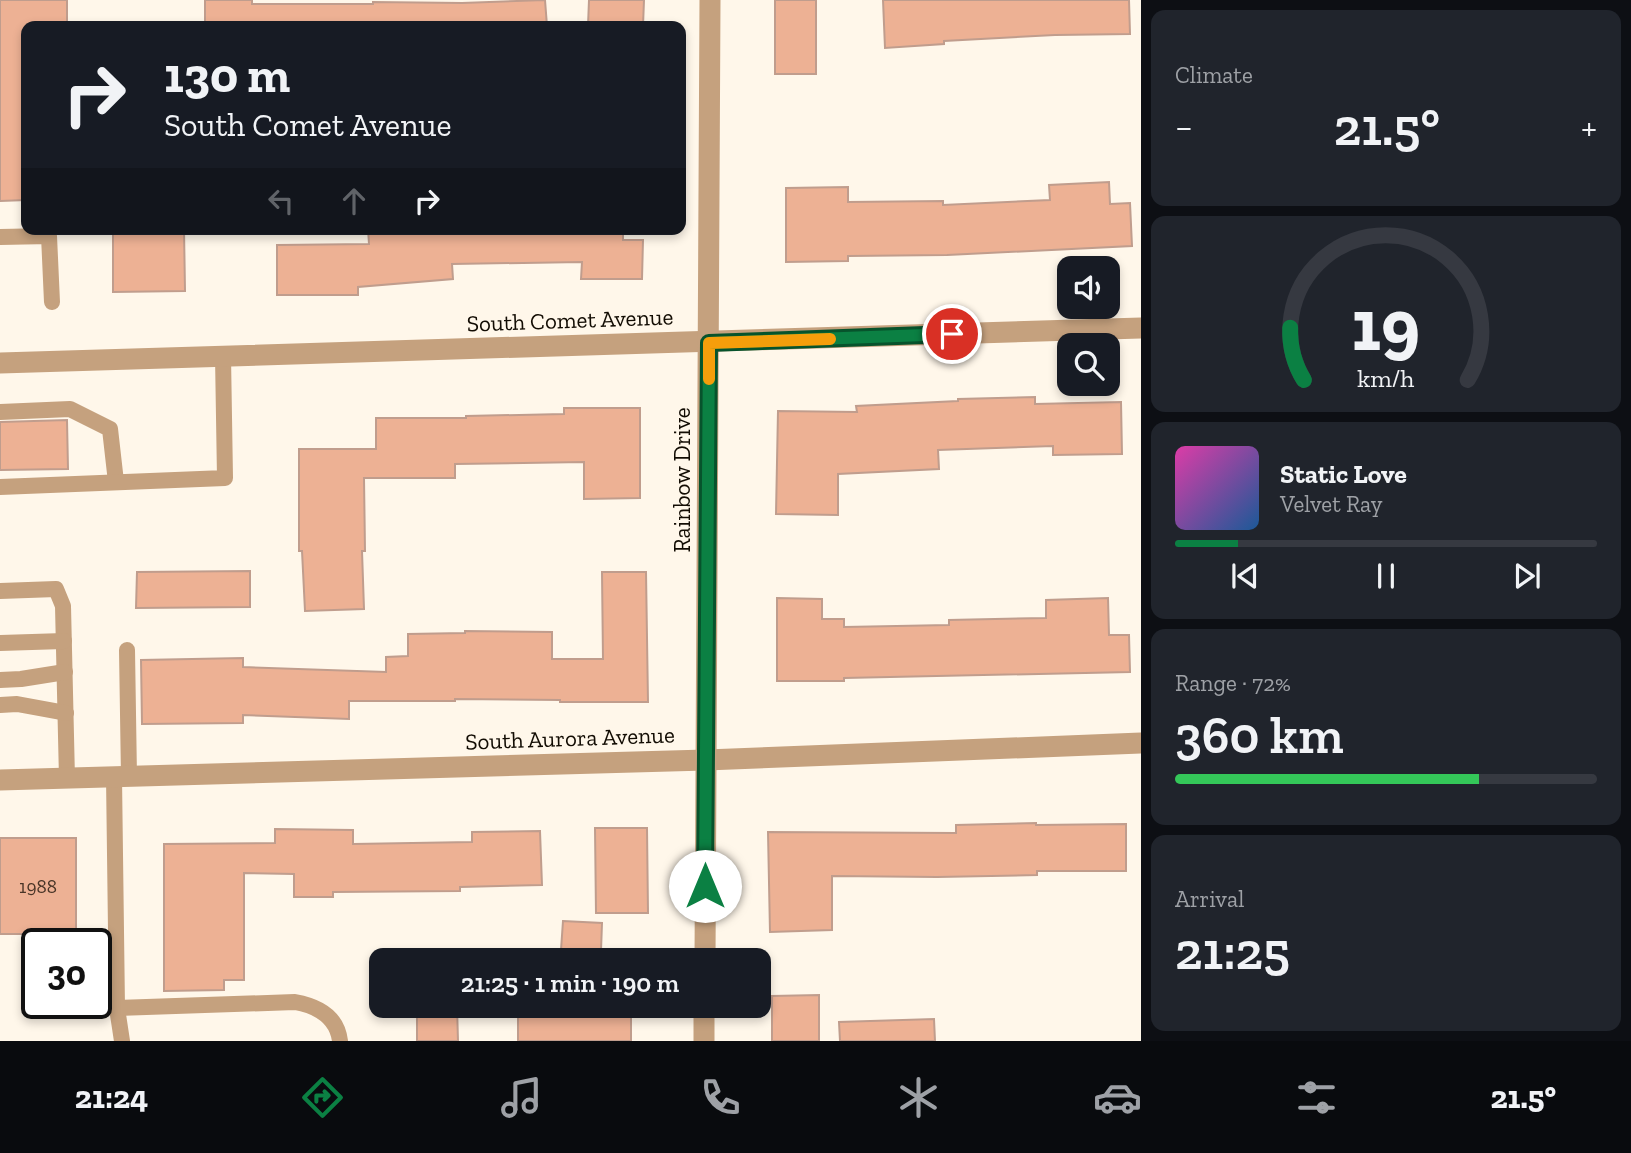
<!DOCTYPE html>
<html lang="en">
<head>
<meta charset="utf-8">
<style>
  body { margin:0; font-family:"Zilla Slab",serif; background:#20242c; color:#f1f3f6; height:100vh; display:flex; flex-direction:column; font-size:26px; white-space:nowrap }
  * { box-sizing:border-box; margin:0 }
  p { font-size:23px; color:#9ea1a6 }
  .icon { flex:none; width:38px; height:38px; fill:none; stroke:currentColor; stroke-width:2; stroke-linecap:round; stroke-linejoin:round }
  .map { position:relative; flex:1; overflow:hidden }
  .drawer { display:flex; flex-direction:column; gap:10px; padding:10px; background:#0d0f14; width:490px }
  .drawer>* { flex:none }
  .top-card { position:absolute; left:21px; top:21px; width:665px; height:214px; border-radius:14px; box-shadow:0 4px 10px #0003; background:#171b24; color:#f1f3f6; overflow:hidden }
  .tools { position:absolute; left:1057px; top:256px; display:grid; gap:14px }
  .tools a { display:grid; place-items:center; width:63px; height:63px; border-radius:14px; background:#171b24; box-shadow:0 4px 10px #0003; font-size:35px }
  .speed { position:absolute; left:21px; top:928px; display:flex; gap:14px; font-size:35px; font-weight:700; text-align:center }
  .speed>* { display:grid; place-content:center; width:91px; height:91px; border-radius:50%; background:#171b24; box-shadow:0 4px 10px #0003; line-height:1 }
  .speed .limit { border:4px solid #111; border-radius:10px; background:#fff; color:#111 }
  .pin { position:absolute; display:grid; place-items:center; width:60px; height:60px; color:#fff; margin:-30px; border:4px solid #fff; border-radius:50%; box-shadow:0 2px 7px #0007 }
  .me { position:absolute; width:77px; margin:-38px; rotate:0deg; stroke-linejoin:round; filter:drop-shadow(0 0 5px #0008) }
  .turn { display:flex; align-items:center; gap:24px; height:147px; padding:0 28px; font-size:32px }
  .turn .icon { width:91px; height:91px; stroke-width:2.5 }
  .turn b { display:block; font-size:49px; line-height:60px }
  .lanes { display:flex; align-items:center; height:66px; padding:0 28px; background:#0003; justify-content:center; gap:35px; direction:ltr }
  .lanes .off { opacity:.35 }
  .big { font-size:52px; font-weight:600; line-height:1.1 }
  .drawer .tile { flex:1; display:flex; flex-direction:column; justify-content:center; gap:10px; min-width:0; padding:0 24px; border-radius:14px; background:#20242c }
  .drawer .dial { align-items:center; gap:0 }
  .dial svg { height:182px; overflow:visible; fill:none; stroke:#363941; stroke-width:7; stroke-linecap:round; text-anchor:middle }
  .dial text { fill:#f1f3f6; stroke:none }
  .song { display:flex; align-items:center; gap:21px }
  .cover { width:84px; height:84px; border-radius:10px; background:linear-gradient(135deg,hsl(320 70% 55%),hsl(210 70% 35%)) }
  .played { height:7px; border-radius:4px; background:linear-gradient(90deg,#0b8043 15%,#363941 15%) }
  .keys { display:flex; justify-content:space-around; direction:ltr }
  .heat { display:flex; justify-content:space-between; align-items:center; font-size:38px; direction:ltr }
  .charge { height:10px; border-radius:5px; background:linear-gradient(90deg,#34c759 72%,#363941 0) }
  .trip { position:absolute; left:369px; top:948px; width:402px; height:70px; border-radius:14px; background:#171b24; box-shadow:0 4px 10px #0003; font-weight:600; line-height:70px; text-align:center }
  .menu { display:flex; height:112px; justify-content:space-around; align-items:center; background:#090b0e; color:#9ea1a6 }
  .menu .icon { width:49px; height:49px }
  .menu .selected { color:#0b8043 }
  .menu b { font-size:32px; color:#f1f3f6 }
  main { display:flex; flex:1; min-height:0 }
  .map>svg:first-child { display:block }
  .building { fill:#edb194; stroke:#c09d8d; stroke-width:2 }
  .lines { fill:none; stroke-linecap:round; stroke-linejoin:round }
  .lane { stroke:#c5a17e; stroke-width:16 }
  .street { stroke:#c5a17e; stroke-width:21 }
  .route-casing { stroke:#07532c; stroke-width:18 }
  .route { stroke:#0b8043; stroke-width:12 }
  .slow { stroke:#f59e0b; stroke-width:12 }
  .labels { text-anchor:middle; stroke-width:7; stroke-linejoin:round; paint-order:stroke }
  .number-label { font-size:19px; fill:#493527 }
  .street-label { font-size:23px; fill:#120c03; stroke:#fff7ea }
</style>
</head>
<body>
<main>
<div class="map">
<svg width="1141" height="1041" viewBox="0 0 1141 1041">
  <rect width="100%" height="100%" fill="#fff7ea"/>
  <g class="building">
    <path d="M0 0H67V26H26V200L0 201Z"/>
    <path d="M205 0H252V4H373V2L462 3 545 0 547 26H205Z"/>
    <path d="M589 0H644L643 26H588Z"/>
    <rect x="775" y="0" width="41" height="74"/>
    <path d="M883 0H1129L1130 34 1055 35 944 41V44L885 48Z"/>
    <path d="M1109 182 1110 204 1130 203 1132 246 947 255 848 256V261L786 262V188L848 187V202L943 201V205L1050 200 1049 185Z"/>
    <path d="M113 229H184L185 291 113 292Z"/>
    <path d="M368 229H623V240H643L642 279H581L582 262 452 264 453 279 358 287V295H277V245L369 244Z"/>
    <path d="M1035 397V404L1121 402 1122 454 1053 455V446L938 450 939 469 838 474V515L776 514 778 411 857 412 856 406 958 401V399Z"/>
    <path d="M564 408H640V498L584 499V462L455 464V478H364L365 551H362L364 609 305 611 302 551H299V449H376V418H466V416L564 414Z"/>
    <path d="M67 420 68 469 0 470V422Z"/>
    <path d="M250 571V607L136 608 137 572Z"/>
    <path d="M602 572H646L648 702H560V700L455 699V701H349V719L243 715V723L142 724 141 660 243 658V667L386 672V657L408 656V634L465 633V631L552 632V659H603Z"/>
    <path d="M777 598 822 599V619H844V627L949 625V620L1046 618V600L1108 598 1109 635H1129L1130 672 844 678V681H777Z"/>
    <path d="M1036 823V825L1126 824V871H1037V875L937 877 832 876V930L770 932 768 832 956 833V825Z"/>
    <path d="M595 828H647L648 913H596Z"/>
    <path d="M275 829 353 830V844L472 842V832L540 831 542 885 460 887V891L333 892V897H294V874L244 873V980H224V990L164 991V844L275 843Z"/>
    <rect x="0" y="838" width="76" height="96"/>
    <path d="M563 921 602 923 601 951 561 950Z"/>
    <path d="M819 995V1041H772V996Z"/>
    <path d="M417 1006H457L458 1041H417Z"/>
    <rect x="518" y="1006" width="113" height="35"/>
    <path d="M934 1019 935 1041H840L839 1022Z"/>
  </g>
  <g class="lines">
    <g class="lane">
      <path d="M0 237 49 236 52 302"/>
      <path d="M0 412 70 409 110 429 116 482"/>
      <path d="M0 487 225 478 223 356"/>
      <path d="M0 591 56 589 63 606 67 779"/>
      <path d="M0 643 64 641"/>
      <path d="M127 650 129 777"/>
      <path d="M0 680 21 679 65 672"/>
      <path d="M0 705 17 704 66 713"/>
      <path d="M114 777 117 1008 122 1041"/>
      <path d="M117 1008 295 1002C317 1006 337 1016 340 1041"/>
    </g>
    <g class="street">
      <path d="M0 363 1141 328"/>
      <path d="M0 780 706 760 1141 743"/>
      <path d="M705 961 710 0"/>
      <path d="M704 1041V1006"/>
    </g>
  </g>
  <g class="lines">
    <g class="route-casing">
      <path id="route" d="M705 886 709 343 952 334"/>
    </g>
    <use href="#route" class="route"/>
    <path class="slow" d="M709 379V343L830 339"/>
  </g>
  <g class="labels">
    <g class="number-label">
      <text x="38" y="893">1988</text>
    </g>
    <g class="street-label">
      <text transform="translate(570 320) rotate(-2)" y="8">South Comet Avenue</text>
      <text transform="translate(682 480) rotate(-90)" y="8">Rainbow Drive</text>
      <text transform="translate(570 738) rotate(-2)" y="8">South Aurora Avenue</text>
    </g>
  </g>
</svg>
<div class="tools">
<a><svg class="icon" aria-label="sound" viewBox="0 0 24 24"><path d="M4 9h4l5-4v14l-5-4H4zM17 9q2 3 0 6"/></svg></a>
<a><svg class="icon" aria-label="search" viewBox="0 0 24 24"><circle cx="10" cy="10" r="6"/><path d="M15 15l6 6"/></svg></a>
</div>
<div class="speed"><div class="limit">30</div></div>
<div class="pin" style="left:952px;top:334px;background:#d93025"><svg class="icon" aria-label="arrive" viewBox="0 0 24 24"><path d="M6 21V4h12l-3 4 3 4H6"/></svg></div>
<svg class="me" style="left:705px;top:886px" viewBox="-20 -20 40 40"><circle r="19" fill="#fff"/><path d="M0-13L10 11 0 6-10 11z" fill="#0b8043"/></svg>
<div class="trip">21:25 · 1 min · 190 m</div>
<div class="top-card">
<div class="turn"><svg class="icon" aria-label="right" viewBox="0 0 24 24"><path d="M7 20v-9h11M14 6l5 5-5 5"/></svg><div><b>130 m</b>South Comet Avenue</div></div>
<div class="lanes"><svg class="icon off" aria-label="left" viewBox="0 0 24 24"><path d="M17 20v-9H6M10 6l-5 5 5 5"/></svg><svg class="icon off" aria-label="ahead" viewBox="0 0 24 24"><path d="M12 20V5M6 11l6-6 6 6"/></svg><svg class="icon" aria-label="right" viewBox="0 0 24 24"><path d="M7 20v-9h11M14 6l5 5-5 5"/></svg></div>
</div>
</div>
<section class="drawer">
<div class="tile"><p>Climate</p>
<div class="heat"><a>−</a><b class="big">21.5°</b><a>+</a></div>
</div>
<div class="tile dial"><svg viewBox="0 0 100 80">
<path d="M14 69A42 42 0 1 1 86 69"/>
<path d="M14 69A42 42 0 0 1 8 46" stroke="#0b8043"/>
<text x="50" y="56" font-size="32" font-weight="700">19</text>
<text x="50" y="72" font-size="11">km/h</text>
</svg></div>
<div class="tile">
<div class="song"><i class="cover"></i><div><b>Static Love</b><p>Velvet Ray</p></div></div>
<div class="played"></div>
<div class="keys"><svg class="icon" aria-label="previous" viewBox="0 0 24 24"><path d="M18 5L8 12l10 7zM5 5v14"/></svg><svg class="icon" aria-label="pause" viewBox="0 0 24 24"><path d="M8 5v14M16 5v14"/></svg><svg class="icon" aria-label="next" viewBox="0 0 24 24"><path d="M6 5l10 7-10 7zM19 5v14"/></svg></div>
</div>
<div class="tile"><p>Range · 72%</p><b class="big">360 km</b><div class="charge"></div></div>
<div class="tile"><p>Arrival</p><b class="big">21:25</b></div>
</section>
</main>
<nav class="menu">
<b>21:24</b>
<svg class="icon selected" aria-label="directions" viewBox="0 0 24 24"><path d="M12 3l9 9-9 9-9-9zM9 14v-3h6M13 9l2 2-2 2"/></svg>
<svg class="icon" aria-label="music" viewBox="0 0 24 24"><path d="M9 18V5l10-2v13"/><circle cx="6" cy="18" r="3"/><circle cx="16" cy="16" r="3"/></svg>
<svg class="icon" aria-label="phone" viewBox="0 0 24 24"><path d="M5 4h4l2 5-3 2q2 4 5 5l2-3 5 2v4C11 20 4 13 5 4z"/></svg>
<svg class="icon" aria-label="climate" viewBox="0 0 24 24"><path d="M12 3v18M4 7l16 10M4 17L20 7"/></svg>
<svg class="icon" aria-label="car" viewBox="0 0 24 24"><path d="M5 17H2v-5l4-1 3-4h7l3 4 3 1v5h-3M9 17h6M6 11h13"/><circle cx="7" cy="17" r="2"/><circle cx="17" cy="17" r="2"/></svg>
<svg class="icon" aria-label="filters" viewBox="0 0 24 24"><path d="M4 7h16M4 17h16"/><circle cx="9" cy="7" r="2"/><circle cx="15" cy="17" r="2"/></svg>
<b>21.5°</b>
</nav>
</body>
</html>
